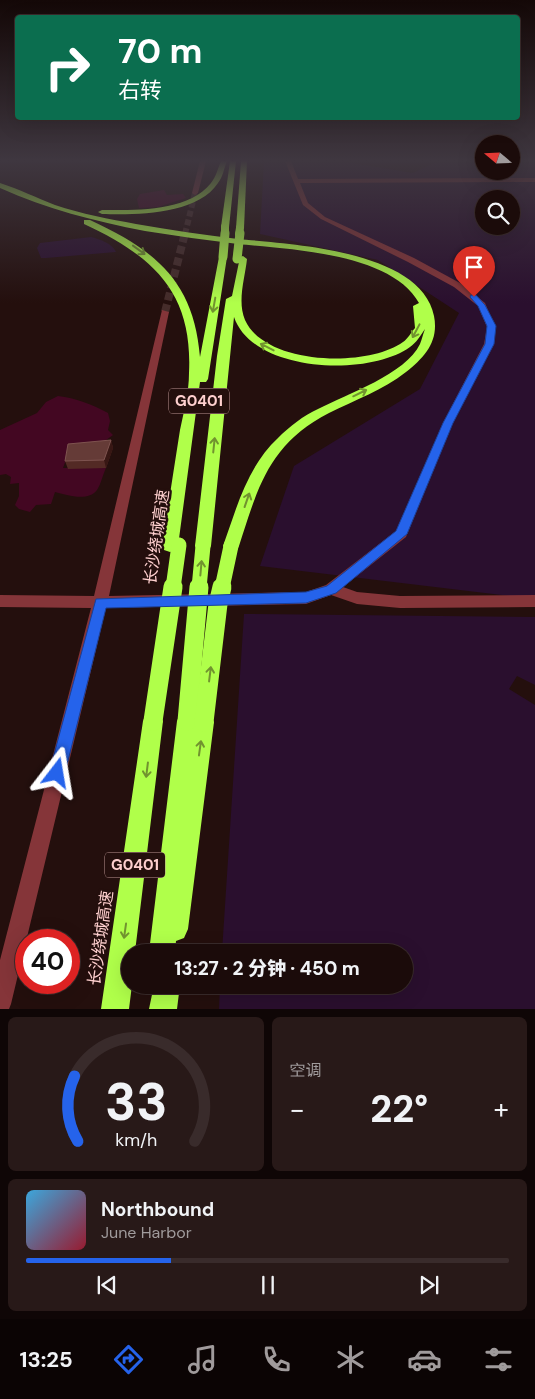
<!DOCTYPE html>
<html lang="zh">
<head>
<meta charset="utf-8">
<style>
  body { margin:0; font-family:"DM Sans","Noto Sans SC",sans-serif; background:#281918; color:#f1f3f6; height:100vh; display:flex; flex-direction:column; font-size:19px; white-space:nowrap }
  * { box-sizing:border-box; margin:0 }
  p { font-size:16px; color:#a09b9c }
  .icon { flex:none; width:28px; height:28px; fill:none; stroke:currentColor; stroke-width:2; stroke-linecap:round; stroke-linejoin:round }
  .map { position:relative; height:1009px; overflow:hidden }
  .side { display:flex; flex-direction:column; gap:8px; padding:8px; background:#0f0606; flex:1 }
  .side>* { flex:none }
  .banner { position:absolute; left:15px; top:15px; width:505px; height:105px; border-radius:5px; box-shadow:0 5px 20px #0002,0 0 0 1px #392b2b; background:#0b6e4f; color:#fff; overflow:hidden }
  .needle { width:32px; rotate:289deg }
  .buttons { position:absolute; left:475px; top:135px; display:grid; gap:10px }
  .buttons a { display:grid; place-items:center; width:45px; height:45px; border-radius:50%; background:#1b0b0a; box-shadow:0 5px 20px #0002,0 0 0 1px #392b2b; font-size:25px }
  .speed { position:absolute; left:15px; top:929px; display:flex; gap:10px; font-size:25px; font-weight:700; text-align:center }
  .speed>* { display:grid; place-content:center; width:65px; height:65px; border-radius:50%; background:#1b0b0a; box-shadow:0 5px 20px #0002,0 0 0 1px #392b2b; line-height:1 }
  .speed .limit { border:8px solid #d22; background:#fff; color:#111 }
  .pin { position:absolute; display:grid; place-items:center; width:42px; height:42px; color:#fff; margin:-51px -21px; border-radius:50% 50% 50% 0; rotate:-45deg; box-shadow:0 0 5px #0007 }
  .pin .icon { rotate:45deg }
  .me { position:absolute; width:55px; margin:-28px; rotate:14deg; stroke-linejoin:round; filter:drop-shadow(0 0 4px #0008) }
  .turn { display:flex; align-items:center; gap:18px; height:105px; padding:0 20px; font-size:22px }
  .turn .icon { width:65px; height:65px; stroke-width:2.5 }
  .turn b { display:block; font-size:35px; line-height:42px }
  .big { font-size:38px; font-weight:800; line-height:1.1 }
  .side .widget { flex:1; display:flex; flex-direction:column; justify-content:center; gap:8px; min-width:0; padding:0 18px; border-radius:8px; background:#281918 }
  .side .dial { align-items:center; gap:0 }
  .dial svg { height:130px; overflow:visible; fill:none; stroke:#392b2b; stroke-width:7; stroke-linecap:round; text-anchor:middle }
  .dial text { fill:#f1f3f6; stroke:none }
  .song { display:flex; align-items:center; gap:15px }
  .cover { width:60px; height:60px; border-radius:8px; background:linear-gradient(135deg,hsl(200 70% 55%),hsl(350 70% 35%)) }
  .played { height:5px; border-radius:2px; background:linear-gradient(90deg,#2563eb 30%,#392b2b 30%) }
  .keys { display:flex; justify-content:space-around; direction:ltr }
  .heat { display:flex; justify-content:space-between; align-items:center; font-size:28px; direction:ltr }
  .side .tiles { flex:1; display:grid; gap:8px; grid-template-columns:1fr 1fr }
  .widget:last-child { grid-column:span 2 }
  .trip { position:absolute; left:121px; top:944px; width:292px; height:50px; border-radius:25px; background:#1b0b0a; box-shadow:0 5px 20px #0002,0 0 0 1px #392b2b; font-weight:800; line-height:50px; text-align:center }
  .dock { display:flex; height:80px; justify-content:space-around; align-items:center; background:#0b0404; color:#a09b9c }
  .dock .icon { width:35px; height:35px }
  .dock .current { color:#2563eb }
  .dock b { font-size:22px; color:#f1f3f6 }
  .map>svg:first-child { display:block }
  .green { fill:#2a0f2e; fill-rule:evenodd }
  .water { fill:#430722 }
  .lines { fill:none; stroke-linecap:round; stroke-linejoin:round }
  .minor-tunnel-far1 { stroke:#452c2a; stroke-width:6; stroke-dasharray:6 3; stroke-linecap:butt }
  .minor-tunnel { stroke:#452c2a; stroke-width:8; stroke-dasharray:8 4; stroke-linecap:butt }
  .minor { fill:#853539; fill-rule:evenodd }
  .highway { fill:#b0ff4a; fill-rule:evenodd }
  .highway-bridge-far3 { stroke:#b0ff4a; stroke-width:8 }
  .highway-bridge-far2 { stroke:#b0ff4a; stroke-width:9 }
  .highway-bridge-far1 { stroke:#b0ff4a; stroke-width:15 }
  .highway-bridge { stroke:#b0ff4a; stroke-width:19 }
  .wall { fill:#532a25 }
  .shaded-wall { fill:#381714 }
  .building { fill:#653b37; stroke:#7e534f }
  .oneway { stroke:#71932f }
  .route { fill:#2563eb; stroke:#184099 }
  .labels { text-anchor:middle; stroke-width:5; stroke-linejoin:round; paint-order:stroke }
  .shield { fill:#240f0d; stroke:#bd9695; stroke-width:1 }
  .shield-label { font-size:15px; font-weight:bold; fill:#ffd0cf }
  .street-label { font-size:16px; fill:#ffd0cf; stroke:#240f0d }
</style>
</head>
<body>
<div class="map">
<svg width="535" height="1009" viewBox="0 0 535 1009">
  <rect width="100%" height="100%" fill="#240f0d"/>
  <g class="green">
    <path d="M264 161H340L413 173 438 161H484V171H511V161H535V599L260 566 294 466 420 389 459 313 378 260 260 234ZM484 199H511V226H484Z"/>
    <path d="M91 237C99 239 112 243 116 252L46 258H41L37 248 40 243Z"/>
    <path d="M244 614 535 617V685L517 676 509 689 535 705V1009H219L220 985H405V952H222Z"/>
  </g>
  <g class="water">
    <path d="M164 190 167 195 183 194 186 198 158 207 139 208 137 199 140 194Z"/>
    <path d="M58 396C76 398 91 404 108 413L110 421 108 430 113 435 102 443 67 457 63 468H106C103 474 101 484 97 490 88 502 67 495 55 492L51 504 36 505 30 512 19 509 15 505 19 496V483L10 484 11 477 6 474 0 475V430L37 413 46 402Z"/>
  </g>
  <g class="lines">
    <path class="minor-tunnel-far1" d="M185 234 195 193"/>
    <path class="minor-tunnel" d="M165 312 185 233"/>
    <g class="minor">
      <path d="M200 161H206L198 193 195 195 192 193Z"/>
      <path d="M285 161H291L298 179 535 178V182L300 183 308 203 325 217 414 258 460 283 485 303 495 327 494 344 453 423 406 537 343 587 357 592 400 596 535 595V607L400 608 357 604 331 595 306 604 106 608 11 1004 9 1009H0V960L91 608 0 607V595L94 596 162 310 169 312 109 596 306 592 326 585 396 531 443 423 484 344 487 327 478 306 454 287 408 262 321 219 303 205Z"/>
    </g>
    <g class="highway">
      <path d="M221 161H227C224 168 223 177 218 183 197 215 136 215 102 214L98 212 102 210C136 210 188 212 211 183 216 177 218 168 221 161Z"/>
      <path d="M230 161H236L229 227 225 229 221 227Z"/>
      <path d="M241 161H247L244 228 240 230 236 228Z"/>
      <path d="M0 183C19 189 37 198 55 205 82 214 109 219 136 224 170 230 204 235 238 239 290 244 421 250 434 316 439 341 425 357 406 372 383 390 355 400 329 413 269 444 258 487 239 546L237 550 231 552 225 550 223 546C237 507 247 467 278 438 290 426 303 416 318 409 347 394 406 374 420 344 422 339 423 334 425 329 421 335 416 343 410 347 369 377 253 373 234 317L211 546 209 550 203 552 197 550 195 546 217 356 226 299 232 296 240 257 243 256 247 259C245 278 237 301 245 320 265 365 367 368 403 342 408 339 411 332 415 328L413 306 419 303C392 253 288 249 238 244 207 240 176 236 145 231 94 221 47 209 0 188Z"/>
      <path d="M84 220H90C155 250 194 281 200 357L219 257 223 254 227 257 208 379 206 382H200L178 546 176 550 170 552 164 550 162 546C168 507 174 468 180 430 184 411 189 392 189 373 193 292 153 256 84 224Z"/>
      <path d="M153 711 160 714 163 721 135 952H130V985H132L129 1009H101L143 721 146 714Z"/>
      <path d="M187 711 194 714 196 718 197 715 204 712 211 715 214 722 188 929 184 938 176 941 175 952H149L177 721 180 714Z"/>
      <path d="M154 985H180L177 1009H149Z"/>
    </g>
    <g class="highway-bridge-far3">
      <path d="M225 234V227"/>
      <path d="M239 234 240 228"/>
    </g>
    <g class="highway-bridge-far2">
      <path d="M223 257 225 233"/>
      <path d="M237 259 240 233"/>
    </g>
    <g class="highway-bridge-far1">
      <path d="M173 588 179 545"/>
      <path d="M199 588 203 546"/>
      <path d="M222 588 231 546"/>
    </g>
    <g class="highway-bridge">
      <path d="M153 721 173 587"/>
      <path d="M187 721 199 587"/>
      <path d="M204 722 218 604 222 587"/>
    </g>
  </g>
  <path class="wall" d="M111 440 113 448 106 468 68 469 65 461Z"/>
  <path class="shaded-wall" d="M111 440 113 448 106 468 104 460Z"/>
  <path class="building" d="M111 440 104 460 65 461 68 444Z"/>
  <defs><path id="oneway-shaft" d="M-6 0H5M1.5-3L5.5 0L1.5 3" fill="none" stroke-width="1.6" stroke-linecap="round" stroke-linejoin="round" transform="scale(1.25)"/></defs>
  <g class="oneway">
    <use href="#oneway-shaft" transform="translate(139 250) rotate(36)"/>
    <use href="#oneway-shaft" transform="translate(214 305) rotate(100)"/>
    <use href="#oneway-shaft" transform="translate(416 331) rotate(118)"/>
    <use href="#oneway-shaft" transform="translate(267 347) rotate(-153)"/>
    <use href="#oneway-shaft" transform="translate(360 393) rotate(-26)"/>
    <use href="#oneway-shaft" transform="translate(214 445) rotate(-84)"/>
    <use href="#oneway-shaft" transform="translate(247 500) rotate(-71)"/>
    <use href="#oneway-shaft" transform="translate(201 568) rotate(-85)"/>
    <use href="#oneway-shaft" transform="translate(210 674) rotate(-83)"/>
    <use href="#oneway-shaft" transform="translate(200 748) rotate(-82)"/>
    <use href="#oneway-shaft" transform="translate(147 770) rotate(97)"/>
    <use href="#oneway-shaft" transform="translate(125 931) rotate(98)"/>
  </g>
  <linearGradient id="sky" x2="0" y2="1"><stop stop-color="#140807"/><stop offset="0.53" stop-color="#3f3740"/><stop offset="1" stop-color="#3f3740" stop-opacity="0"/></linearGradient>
  <rect width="535" height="303" fill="url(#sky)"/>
  <path class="route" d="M471 295H476L485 305 496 326 494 344 453 423 407 534 336 593 306 603 106 608 65 773 63 779 57 781 51 779 49 773 96 599 306 592 327 586 396 531 443 423 485 344 487 326 478 306 470 297Z"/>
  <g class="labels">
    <g class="shield">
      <rect x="169" y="388.5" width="60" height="25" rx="4"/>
      <rect x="105" y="852.5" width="60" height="25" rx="4"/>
    </g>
    <g class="shield-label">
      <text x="199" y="406">G0401</text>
      <text x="135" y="870">G0401</text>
    </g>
    <g class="street-label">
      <text transform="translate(156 537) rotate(-82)" y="6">长沙绕城高速</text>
      <text transform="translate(100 938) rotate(-82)" y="6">长沙绕城高速</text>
    </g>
  </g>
</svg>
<div class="buttons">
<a><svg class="needle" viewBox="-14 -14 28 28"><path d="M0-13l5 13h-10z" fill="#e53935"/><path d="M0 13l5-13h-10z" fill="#a09b9c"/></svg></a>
<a><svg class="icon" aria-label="search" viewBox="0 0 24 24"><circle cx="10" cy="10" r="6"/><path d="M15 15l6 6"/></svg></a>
</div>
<div class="speed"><div class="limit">40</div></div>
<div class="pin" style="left:474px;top:297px;background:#d93025"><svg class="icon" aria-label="arrive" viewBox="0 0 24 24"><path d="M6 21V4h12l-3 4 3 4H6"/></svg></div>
<svg class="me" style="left:57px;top:773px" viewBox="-20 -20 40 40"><path d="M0-17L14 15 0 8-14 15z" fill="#2563eb" stroke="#fff" stroke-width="4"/></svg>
<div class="trip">13:27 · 2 分钟 · 450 m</div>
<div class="banner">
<div class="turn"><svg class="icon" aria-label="right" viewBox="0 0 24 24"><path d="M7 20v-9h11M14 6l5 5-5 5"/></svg><div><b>70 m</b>右转</div></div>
</div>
</div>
<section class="side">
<div class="tiles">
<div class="widget dial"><svg viewBox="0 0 100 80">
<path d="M14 69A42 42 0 1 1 86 69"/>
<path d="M14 69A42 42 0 0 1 12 29" stroke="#2563eb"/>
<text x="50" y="56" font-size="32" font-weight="700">33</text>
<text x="50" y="72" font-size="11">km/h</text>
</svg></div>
<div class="widget"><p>空调</p>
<div class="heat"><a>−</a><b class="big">22°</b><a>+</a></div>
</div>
<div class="widget">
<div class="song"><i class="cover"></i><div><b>Northbound</b><p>June Harbor</p></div></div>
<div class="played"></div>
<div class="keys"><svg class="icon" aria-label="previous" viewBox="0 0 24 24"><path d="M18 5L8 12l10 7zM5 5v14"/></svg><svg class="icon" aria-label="pause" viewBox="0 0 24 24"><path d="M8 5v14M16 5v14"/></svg><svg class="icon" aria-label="next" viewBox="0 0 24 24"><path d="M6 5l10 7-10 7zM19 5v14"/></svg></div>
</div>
</div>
</section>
<nav class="dock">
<b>13:25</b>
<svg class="icon current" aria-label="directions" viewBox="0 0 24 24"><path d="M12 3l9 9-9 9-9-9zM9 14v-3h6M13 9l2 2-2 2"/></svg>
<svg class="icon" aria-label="music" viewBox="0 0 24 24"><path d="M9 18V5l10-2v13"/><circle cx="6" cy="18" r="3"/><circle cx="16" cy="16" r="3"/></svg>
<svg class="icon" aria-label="phone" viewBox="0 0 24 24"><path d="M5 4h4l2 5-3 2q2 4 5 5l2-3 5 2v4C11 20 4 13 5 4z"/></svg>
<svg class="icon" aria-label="climate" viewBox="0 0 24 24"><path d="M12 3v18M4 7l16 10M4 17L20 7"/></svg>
<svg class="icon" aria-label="car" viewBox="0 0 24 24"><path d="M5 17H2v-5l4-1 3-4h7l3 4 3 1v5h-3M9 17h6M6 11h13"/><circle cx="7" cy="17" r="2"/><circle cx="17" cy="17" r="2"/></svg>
<svg class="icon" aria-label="filters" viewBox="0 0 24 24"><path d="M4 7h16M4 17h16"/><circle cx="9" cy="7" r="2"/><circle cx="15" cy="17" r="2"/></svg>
</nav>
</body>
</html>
